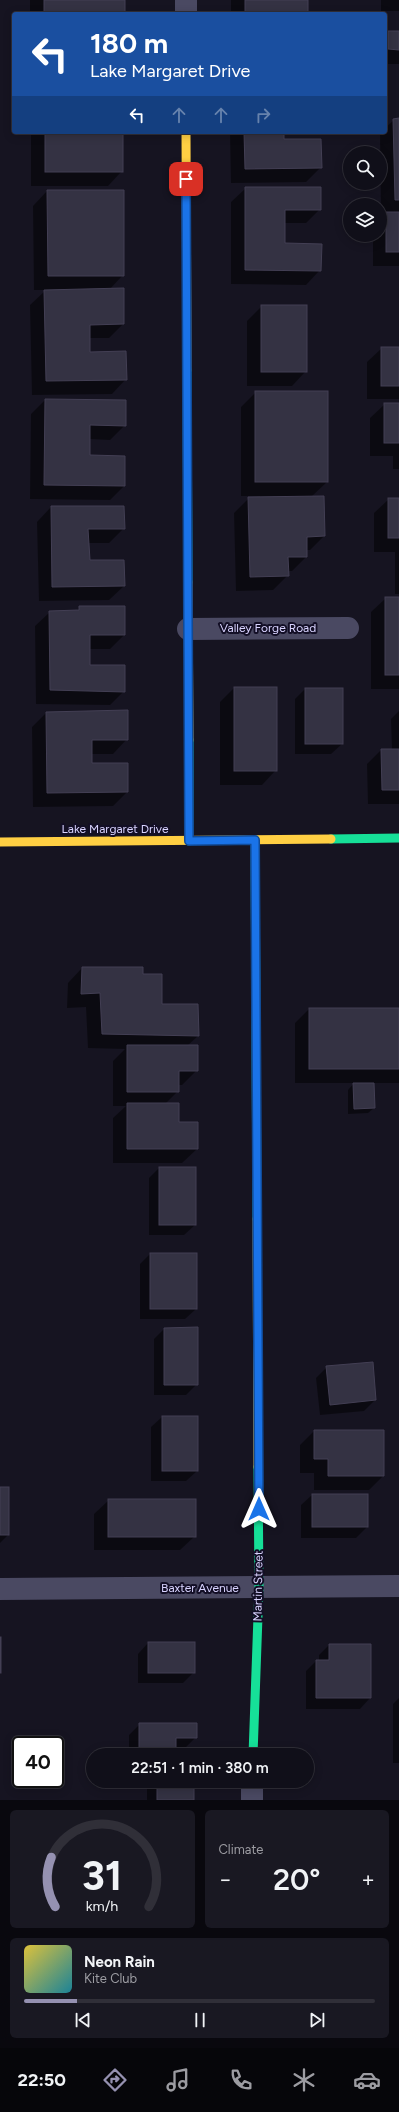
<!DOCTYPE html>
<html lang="en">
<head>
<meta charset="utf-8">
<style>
  body { margin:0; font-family:Figtree,sans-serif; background:#191822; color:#f1f3f6; height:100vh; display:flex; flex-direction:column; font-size:15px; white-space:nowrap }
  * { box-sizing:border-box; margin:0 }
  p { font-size:13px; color:#9c9ca2 }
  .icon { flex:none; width:22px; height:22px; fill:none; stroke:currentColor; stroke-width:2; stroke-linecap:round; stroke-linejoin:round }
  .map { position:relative; height:1800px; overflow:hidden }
  .drawer { display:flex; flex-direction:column; gap:10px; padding:10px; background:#09080e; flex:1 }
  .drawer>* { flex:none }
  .banner { position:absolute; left:12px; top:12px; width:375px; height:122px; border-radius:4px; box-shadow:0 2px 10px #0003,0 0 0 1px #302f38; background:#1a4fa0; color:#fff; overflow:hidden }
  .tools { position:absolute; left:343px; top:146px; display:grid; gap:8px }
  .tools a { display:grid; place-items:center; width:44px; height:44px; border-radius:50%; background:#100f19; box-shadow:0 2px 10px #0003,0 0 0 1px #302f38; font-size:20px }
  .speed { position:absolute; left:12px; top:1736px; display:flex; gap:8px; font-size:20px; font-weight:700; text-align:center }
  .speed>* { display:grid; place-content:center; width:52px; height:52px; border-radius:50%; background:#100f19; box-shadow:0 2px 10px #0003,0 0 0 1px #302f38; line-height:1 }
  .speed .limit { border:2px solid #111; border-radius:6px; background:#fff; color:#111 }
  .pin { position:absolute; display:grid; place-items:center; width:34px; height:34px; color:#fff; margin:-17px; border-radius:8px; box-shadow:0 2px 6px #0006 }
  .me { position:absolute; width:44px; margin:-22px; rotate:0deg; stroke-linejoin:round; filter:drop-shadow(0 0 3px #0008) }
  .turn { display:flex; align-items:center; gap:14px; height:84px; padding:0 12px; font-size:18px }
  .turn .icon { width:52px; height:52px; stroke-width:2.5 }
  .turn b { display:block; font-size:28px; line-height:34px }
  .lanes { display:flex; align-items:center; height:38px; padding:0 12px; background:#0003; justify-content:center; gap:20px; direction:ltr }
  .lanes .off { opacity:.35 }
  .big { font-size:30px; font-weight:600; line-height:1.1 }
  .drawer .tile { flex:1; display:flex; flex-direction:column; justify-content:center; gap:6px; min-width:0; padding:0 14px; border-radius:6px; background:#191822 }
  .drawer .dial { align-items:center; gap:0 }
  .dial svg { height:104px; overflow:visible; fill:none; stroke:#302f38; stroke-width:7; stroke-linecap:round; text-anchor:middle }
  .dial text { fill:#f1f3f6; stroke:none }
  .song { display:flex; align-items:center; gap:12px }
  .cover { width:48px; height:48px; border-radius:6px; background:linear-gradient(135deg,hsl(50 70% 55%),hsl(190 70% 35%)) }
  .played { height:4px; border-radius:2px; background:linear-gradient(90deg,#9591b1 15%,#302f38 15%) }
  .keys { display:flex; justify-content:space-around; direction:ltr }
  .heat { display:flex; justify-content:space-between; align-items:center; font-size:22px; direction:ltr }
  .drawer .tiles { flex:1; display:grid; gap:10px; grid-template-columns:1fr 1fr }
  .tile:last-child { grid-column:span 2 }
  .trip { position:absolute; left:86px; top:1748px; width:228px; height:40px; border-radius:20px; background:#100f19; box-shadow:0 2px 10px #0003,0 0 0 1px #302f38; font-weight:600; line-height:40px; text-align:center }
  .menu { display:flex; height:64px; justify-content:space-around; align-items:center; background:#06060a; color:#9c9ca2 }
  .menu .icon { width:28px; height:28px }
  .menu .active { color:#9591b1 }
  .menu b { font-size:18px; color:#f1f3f6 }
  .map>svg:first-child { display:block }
  .shadow { fill:#0007 }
  .building { fill:#343243; stroke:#433f54 }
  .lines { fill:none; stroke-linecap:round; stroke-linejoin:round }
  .street { stroke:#4a4962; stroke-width:22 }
  .fast { stroke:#16e098; stroke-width:9 }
  .slow { stroke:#ffcf43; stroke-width:9 }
  .route-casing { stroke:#114b97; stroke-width:10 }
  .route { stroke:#1a73e8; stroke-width:7 }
  .labels { text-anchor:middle; stroke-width:4; stroke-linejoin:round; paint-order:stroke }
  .street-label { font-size:12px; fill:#d9d4ff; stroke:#130f26 }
</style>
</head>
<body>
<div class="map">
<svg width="399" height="1800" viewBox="0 0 399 1800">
  <rect width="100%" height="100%" fill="#161421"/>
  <g class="shadow">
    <rect x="30" y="0" width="94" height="14"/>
    <rect x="231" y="0" width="76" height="14"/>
    <rect x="381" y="0" width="18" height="11"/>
    <path d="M388 32H399V64H385V35Z"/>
    <path d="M399 119V266H373V235H380V220L386 214H381L380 134 385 132V128L394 120Z"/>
    <path d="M31 132H122V171L108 186H31Z"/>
    <path d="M230 132H283V140L321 167 306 182 231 183Z"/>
    <path d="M246 188 320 209 306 223H284V244L320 270 306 285 231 284V202Z"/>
    <path d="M47 191 123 275 109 290 123 324 109 338H89V353L126 379 112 394 32 395 30 305 46 290H34L33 206Z"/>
    <path d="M262 306 306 371 292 386H247V321Z"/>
    <path d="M382 348H399V399H367V362Z"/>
    <path d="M256 392 327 482 311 497 324 536 310 550H306V557L292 571H288V575L273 590 236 591 234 513 249 498H260V496H241V407Z"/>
    <path d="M45 400 125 425 110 440 89 439V456L124 486 110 500 30 499 31 414Z"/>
    <path d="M385 404H399V469H393V456H370V418Z"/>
    <path d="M389 499H399V594H395V552H374V513Z"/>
    <path d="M51 507 124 528 109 543H88L89 561 124 586 109 600 39 601 37 522Z"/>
    <path d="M386 598H399V689H371V612Z"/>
    <path d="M80 607 124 635 110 649H89V666L124 691 110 705 36 704 35 626 50 612 76 611Z"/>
    <path d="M234 688H276V770L262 785H220V702Z"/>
    <path d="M305 689 342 744 331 754H295V699Z"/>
    <path d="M399 711V804H368L367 764 381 750H392L391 719Z"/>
    <path d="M46 713 127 739 113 754H91V764L127 792 113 806 33 807 32 727Z"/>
    <path d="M82 968 142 975 161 1005 198 1036 187 1046 197 1070 182 1085H178V1091L165 1104 197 1149 182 1163H113V1118L126 1106H113V1061L125 1049 88 1048 86 1007 67 1008 68 983Z"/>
    <path d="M309 1009H399V1083H373L374 1108 368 1113 348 1114V1090L354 1083H295V1023Z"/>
    <path d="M159 1168 195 1225 184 1235H149V1178Z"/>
    <path d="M150 1254 196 1309 185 1319H140V1264Z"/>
    <path d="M164 1329 197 1384 186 1395H154V1339Z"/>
    <path d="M327 1367 375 1400 364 1411 320 1415 316 1378Z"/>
    <path d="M162 1417 197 1471 186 1481H151V1427Z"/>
    <path d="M314 1431 383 1476 369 1490H314V1473H300V1445Z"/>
    <path d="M0 1488 8 1535 0 1543Z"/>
    <path d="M312 1495 367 1527 356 1538H301V1505Z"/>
    <path d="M109 1500 195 1536 180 1550H94V1514Z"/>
    <path d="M148 1643 194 1672 183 1683H138V1654Z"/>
    <path d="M329 1645 370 1698 360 1709H306V1671L316 1661H319V1655Z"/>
    <path d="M399 1698V1763H393V1704Z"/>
    <path d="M140 1724 196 1737 185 1748H175V1755H129V1735Z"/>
    <path d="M153 1781H193V1800H147V1787Z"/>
  </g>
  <g class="building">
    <rect x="44" y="0" width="81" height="14"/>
    <rect x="245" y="0" width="63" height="14"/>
    <path d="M388 31H399V50L388 49Z"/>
    <path d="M399 118V200H395L393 119Z"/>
    <rect x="45" y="132" width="78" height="40"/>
    <path d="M244 132H284V139H321L322 168 245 169Z"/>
    <path d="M245 187H321V210H285V243L322 244 321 271 245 270Z"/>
    <path d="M47 190H124V276H48Z"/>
    <rect x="386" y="212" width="13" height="40"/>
    <path d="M124 288V324L90 325V352L126 351 127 380 46 381 44 290Z"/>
    <rect x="261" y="305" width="46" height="67"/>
    <rect x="381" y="347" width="18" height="39"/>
    <rect x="255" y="391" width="73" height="91"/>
    <path d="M45 399 126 400V426L90 425V455L125 456V486L44 485Z"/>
    <rect x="384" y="403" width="15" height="40"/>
    <path d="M324 496 325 536 307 537V557H288L289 576 250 577 248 497Z"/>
    <rect x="388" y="498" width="11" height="40"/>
    <path d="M51 506H124L125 529H88L90 560H124L125 586 52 587Z"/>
    <rect x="385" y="597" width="14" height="78"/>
    <path d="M79 606H125V635H90V665H125V692L50 690 49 611 79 610Z"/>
    <rect x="234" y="687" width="43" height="84"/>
    <rect x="305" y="688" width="38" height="56"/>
    <path d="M128 710V740H92V763H128V792L47 793 46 712Z"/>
    <path d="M381 749H399V790H382Z"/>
    <path d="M82 967H143V974H162V1004H198L199 1036 102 1034 100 993 81 994Z"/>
    <rect x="309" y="1008" width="90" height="61"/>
    <path d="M127 1045H198V1071H179V1092H127Z"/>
    <path d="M353 1083H374L375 1108 354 1109Z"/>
    <path d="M127 1103H179V1122H198V1149H127Z"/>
    <rect x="159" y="1167" width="37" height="58"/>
    <rect x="150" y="1253" width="47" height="56"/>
    <path d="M198 1327V1385H164V1328Z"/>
    <path d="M373 1362 376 1400 330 1405 326 1366Z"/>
    <rect x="162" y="1416" width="36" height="55"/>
    <path d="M314 1430H384V1476H328V1459H314Z"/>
    <rect x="0" y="1487" width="9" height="48"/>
    <rect x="312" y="1494" width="56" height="33"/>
    <rect x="108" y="1499" width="88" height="38"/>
    <rect x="0" y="1637" width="1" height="36"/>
    <rect x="148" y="1642" width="47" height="31"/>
    <path d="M329 1644H371V1698H316V1660H329Z"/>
    <path d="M139 1723H197V1738H176V1755H139Z"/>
    <rect x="157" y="1781" width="37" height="19"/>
  </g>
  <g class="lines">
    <g class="street">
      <path d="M186 0V14"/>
      <path d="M188 629 348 628"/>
      <path d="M0 1589 399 1586"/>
      <path d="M252 1800V1781"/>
    </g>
    <g class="fast">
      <path d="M187 370 188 582"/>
      <path d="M189 740V841"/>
      <path d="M331 839 399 838"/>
      <path d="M255 840 257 1219"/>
      <path d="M253 1755 259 1588 258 1467"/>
    </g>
    <g class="slow">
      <path d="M186 132 187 370"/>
      <path d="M188 582 189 740"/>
      <path d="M0 842 331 839"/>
      <path d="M257 1219 258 1467"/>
    </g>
  </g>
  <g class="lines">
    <g class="route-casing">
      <path id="route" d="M186 179 189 841 255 840 259 1509"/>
    </g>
    <use href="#route" class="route"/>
  </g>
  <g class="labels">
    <g class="street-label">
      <text x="268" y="632">Valley Forge Road</text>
      <text x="115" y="833">Lake Margaret Drive</text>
      <text transform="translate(258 1586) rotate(-89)" y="4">Martin Street</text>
      <text x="200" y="1592">Baxter Avenue</text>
    </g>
  </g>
</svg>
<div class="tools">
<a><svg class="icon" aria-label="search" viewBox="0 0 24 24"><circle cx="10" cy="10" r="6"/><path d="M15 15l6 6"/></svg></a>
<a><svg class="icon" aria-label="layers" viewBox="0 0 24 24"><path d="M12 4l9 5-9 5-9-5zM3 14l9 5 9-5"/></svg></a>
</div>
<div class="speed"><div class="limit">40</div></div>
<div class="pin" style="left:186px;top:179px;background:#d93025"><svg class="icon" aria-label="arrive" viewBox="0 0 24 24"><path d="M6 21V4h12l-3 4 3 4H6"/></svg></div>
<svg class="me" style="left:259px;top:1509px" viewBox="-20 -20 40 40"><path d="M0-17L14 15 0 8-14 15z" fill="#1a73e8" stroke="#fff" stroke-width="4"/></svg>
<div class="trip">22:51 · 1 min · 380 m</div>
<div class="banner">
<div class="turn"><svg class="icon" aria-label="left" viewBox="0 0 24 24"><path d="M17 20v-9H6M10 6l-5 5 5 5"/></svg><div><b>180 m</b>Lake Margaret Drive</div></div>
<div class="lanes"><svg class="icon" aria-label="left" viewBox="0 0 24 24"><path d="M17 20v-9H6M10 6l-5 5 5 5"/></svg><svg class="icon off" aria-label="ahead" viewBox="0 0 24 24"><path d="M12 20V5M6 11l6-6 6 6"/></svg><svg class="icon off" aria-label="ahead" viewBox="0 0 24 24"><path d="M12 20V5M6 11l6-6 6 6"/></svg><svg class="icon off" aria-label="right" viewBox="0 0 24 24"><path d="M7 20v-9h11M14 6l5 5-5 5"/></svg></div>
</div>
</div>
<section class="drawer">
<div class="tiles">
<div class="tile dial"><svg viewBox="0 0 100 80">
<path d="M14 69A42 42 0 1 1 86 69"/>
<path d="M14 69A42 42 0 0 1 11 31" stroke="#9591b1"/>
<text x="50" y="56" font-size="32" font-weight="700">31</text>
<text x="50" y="72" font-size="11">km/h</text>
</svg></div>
<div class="tile"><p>Climate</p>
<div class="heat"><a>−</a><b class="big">20°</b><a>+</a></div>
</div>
<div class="tile">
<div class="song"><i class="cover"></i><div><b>Neon Rain</b><p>Kite Club</p></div></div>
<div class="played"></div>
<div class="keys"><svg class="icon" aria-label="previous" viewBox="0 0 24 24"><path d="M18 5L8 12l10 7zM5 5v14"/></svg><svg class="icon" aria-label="pause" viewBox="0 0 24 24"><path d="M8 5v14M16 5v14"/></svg><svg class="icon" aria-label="next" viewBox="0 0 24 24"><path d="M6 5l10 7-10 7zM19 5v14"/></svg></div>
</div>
</div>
</section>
<nav class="menu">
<b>22:50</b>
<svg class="icon active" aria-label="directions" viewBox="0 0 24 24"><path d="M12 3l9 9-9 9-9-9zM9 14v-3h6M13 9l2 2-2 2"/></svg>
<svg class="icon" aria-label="music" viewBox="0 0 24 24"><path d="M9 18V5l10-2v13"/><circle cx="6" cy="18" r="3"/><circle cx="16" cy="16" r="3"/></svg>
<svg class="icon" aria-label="phone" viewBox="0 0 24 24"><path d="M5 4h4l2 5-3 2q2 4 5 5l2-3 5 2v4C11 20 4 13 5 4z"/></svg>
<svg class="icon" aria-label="climate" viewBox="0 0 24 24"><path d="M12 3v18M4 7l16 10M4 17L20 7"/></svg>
<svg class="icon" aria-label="car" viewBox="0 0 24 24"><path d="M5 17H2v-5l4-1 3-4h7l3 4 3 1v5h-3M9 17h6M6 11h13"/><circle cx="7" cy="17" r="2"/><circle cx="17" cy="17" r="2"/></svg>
</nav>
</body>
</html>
